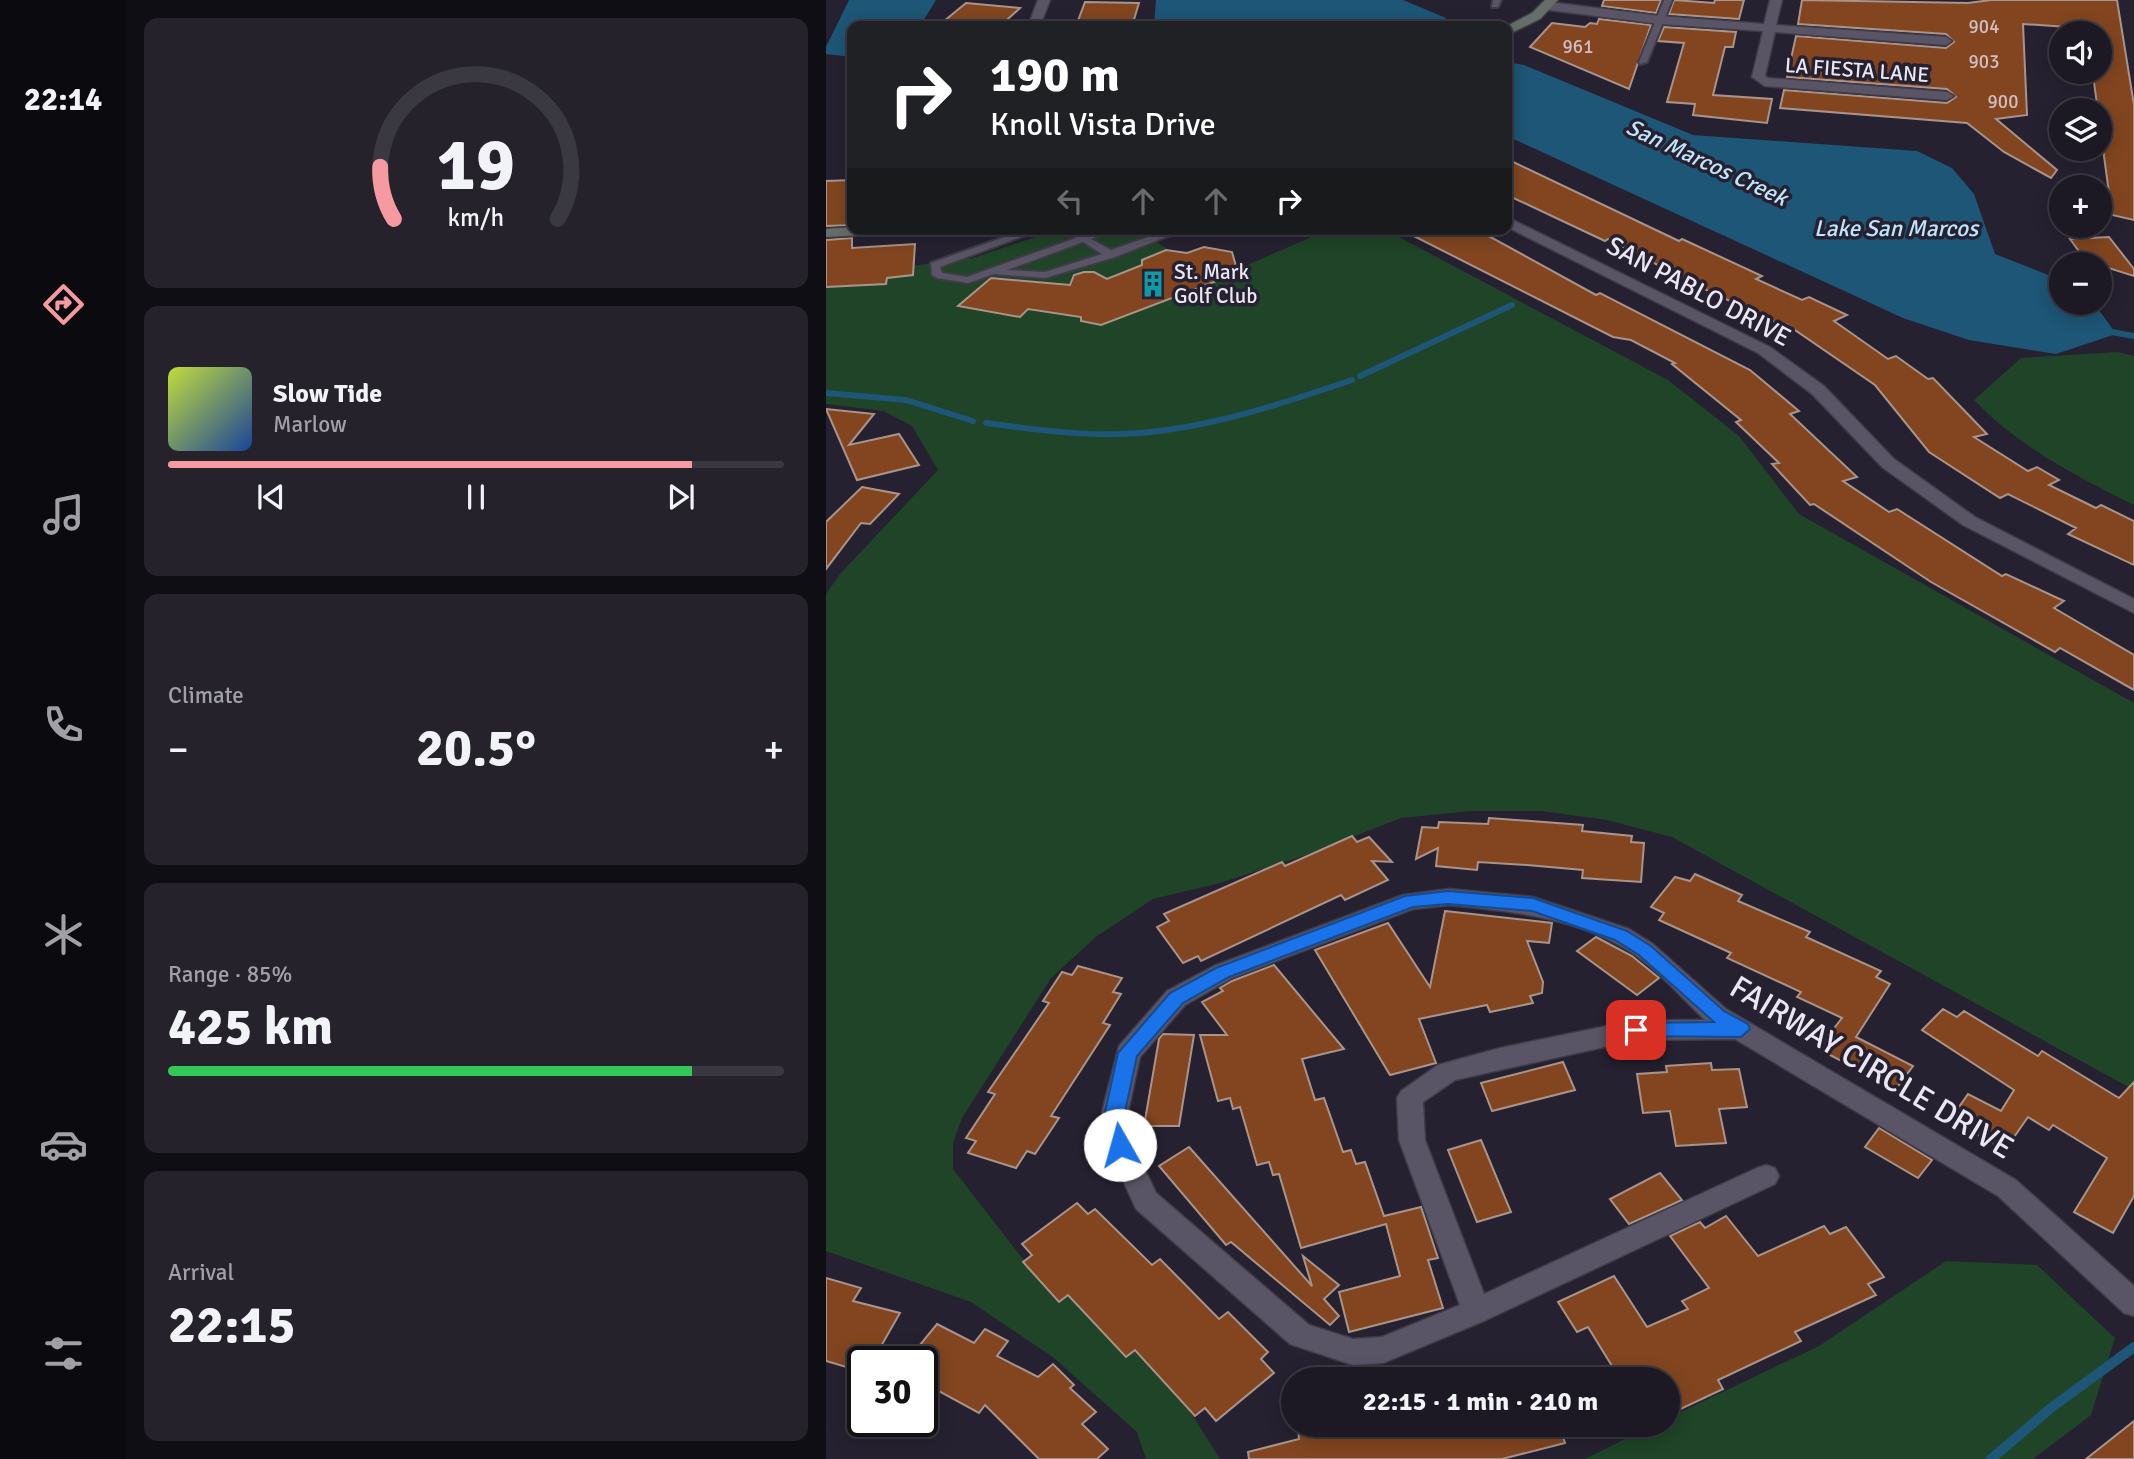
<!DOCTYPE html>
<html lang="en">
<head>
<meta charset="utf-8">
<style>
  body { margin:0; font-family:Signika,sans-serif; background:#25222c; color:#f1f3f6; height:100vh; display:flex; flex-direction:column; font-size:26px; white-space:nowrap }
  * { box-sizing:border-box; margin:0 }
  p { font-size:23px; color:#a0a0a6 }
  .icon { flex:none; width:38px; height:38px; fill:none; stroke:currentColor; stroke-width:2; stroke-linecap:round; stroke-linejoin:round }
  .map { position:relative; flex:1; overflow:hidden }
  .panel { display:flex; flex-direction:column; gap:18px; padding:18px; background:#0f0e14; width:700px }
  .panel>* { flex:none }
  .guide { position:absolute; left:21px; top:21px; width:665px; height:214px; border-radius:14px; box-shadow:0 4px 18px #0003,0 0 0 2px #3a3841; background:#202124; color:#fff; overflow:hidden }
  .buttons { position:absolute; left:1223px; top:21px; display:grid; gap:14px }
  .buttons a { display:grid; place-items:center; width:63px; height:63px; border-radius:50%; background:#1c1924; box-shadow:0 4px 18px #0003,0 0 0 2px #3a3841; font-size:35px }
  .speed { position:absolute; left:21px; top:1346px; display:flex; gap:14px; font-size:35px; font-weight:700; text-align:center }
  .speed>* { display:grid; place-content:center; width:91px; height:91px; border-radius:50%; background:#1c1924; box-shadow:0 4px 18px #0003,0 0 0 2px #3a3841; line-height:1 }
  .speed .limit { border:4px solid #111; border-radius:10px; background:#fff; color:#111 }
  .pin { position:absolute; display:grid; place-items:center; width:60px; height:60px; color:#fff; margin:-30px; border-radius:14px; box-shadow:0 4px 10px #0006 }
  .me { position:absolute; width:77px; margin:-38px; rotate:353deg; stroke-linejoin:round; filter:drop-shadow(0 0 5px #0008) }
  .turn { display:flex; align-items:center; gap:24px; height:147px; padding:0 28px; font-size:32px }
  .turn .icon { width:91px; height:91px; stroke-width:2.5 }
  .turn b { display:block; font-size:49px; line-height:60px }
  .lanes { display:flex; align-items:center; height:66px; padding:0 28px; background:#0003; justify-content:center; gap:35px; direction:ltr }
  .lanes .off { opacity:.35 }
  .big { font-size:52px; font-weight:700; line-height:1.1 }
  .panel .tile { flex:1; display:flex; flex-direction:column; justify-content:center; gap:10px; min-width:0; padding:0 24px; border-radius:14px; background:#25222c }
  .panel .dial { align-items:center; gap:0 }
  .dial svg { height:182px; overflow:visible; fill:none; stroke:#3a3841; stroke-width:7; stroke-linecap:round; text-anchor:middle }
  .dial text { fill:#f1f3f6; stroke:none }
  .song { display:flex; align-items:center; gap:21px }
  .cover { width:84px; height:84px; border-radius:10px; background:linear-gradient(135deg,hsl(70 70% 55%),hsl(220 70% 35%)) }
  .played { height:7px; border-radius:4px; background:linear-gradient(90deg,#f49aa0 85%,#3a3841 85%) }
  .keys { display:flex; justify-content:space-around; direction:ltr }
  .heat { display:flex; justify-content:space-between; align-items:center; font-size:38px; direction:ltr }
  .charge { height:10px; border-radius:5px; background:linear-gradient(90deg,#34c759 85%,#3a3841 0) }
  .trip { position:absolute; left:455px; top:1367px; width:399px; height:70px; border-radius:35px; background:#1c1924; box-shadow:0 4px 18px #0003,0 0 0 2px #3a3841; font-weight:700; line-height:70px; text-align:center }
  main { display:flex; flex:1; min-height:0 }
  .dock { display:flex; flex-direction:column; width:126px; justify-content:space-around; align-items:center; background:#0b0a0e; color:#a0a0a6 }
  .dock .icon { width:49px; height:49px }
  .dock .on { color:#f49aa0 }
  .dock b { font-size:32px; color:#f1f3f6 }
  .map>svg:first-child { display:block }
  .green { fill:#1f4427 }
  .water { fill:#1d5676 }
  .lines { fill:none; stroke-linecap:round; stroke-linejoin:round }
  .stream-far1 { stroke:#1d5676; stroke-width:6 }
  .stream { stroke:#1d5676; stroke-width:10 }
  .building { fill:#824520; stroke:#a8948a; stroke-width:2 }
  .lane-casing { stroke:#3f3b47; stroke-width:4 }
  .street-casing { stroke:#3f3b47; stroke-width:3 }
  .secondary-casing { stroke:#3f3b47; stroke-width:3 }
  .lane { fill:#5a5566; fill-rule:evenodd }
  .street { fill:#5a5566; fill-rule:evenodd }
  .secondary { fill:#656e68; fill-rule:evenodd }
  .route { fill:#1a73e8; stroke:#114b97; stroke-width:2 }
  .labels { text-anchor:middle; stroke-width:7; stroke-linejoin:round; paint-order:stroke }
  .far-number-label { font-size:19px; fill:#d1bebe }
  .far-street-label { font-size:21px; fill:#ebe7f2; stroke:#262130 }
  .far-poi-label { font-size:21px; fill:#ebe7f2; stroke:#262130; text-anchor:start }
  .far-water-label { font-size:23px; font-style:italic; fill:#bfe4fc; stroke:#262130 }
  .street-label { font-size:26px; fill:#ebe7f2; stroke:#262130 }
  .near-street-label { font-size:32px; fill:#ebe7f2; stroke:#262130 }
</style>
</head>
<body>
<main>
<nav class="dock">
<b>22:14</b>
<svg class="icon on" aria-label="directions" viewBox="0 0 24 24"><path d="M12 3l9 9-9 9-9-9zM9 14v-3h6M13 9l2 2-2 2"/></svg>
<svg class="icon" aria-label="music" viewBox="0 0 24 24"><path d="M9 18V5l10-2v13"/><circle cx="6" cy="18" r="3"/><circle cx="16" cy="16" r="3"/></svg>
<svg class="icon" aria-label="phone" viewBox="0 0 24 24"><path d="M5 4h4l2 5-3 2q2 4 5 5l2-3 5 2v4C11 20 4 13 5 4z"/></svg>
<svg class="icon" aria-label="climate" viewBox="0 0 24 24"><path d="M12 3v18M4 7l16 10M4 17L20 7"/></svg>
<svg class="icon" aria-label="car" viewBox="0 0 24 24"><path d="M5 17H2v-5l4-1 3-4h7l3 4 3 1v5h-3M9 17h6M6 11h13"/><circle cx="7" cy="17" r="2"/><circle cx="17" cy="17" r="2"/></svg>
<svg class="icon" aria-label="filters" viewBox="0 0 24 24"><path d="M4 7h16M4 17h16"/><circle cx="9" cy="7" r="2"/><circle cx="15" cy="17" r="2"/></svg>
</nav>
<section class="panel">
<div class="tile dial"><svg viewBox="0 0 100 80">
<path d="M14 69A42 42 0 1 1 86 69"/>
<path d="M14 69A42 42 0 0 1 8 46" stroke="#f49aa0"/>
<text x="50" y="56" font-size="32" font-weight="700">19</text>
<text x="50" y="72" font-size="11">km/h</text>
</svg></div>
<div class="tile">
<div class="song"><i class="cover"></i><div><b>Slow Tide</b><p>Marlow</p></div></div>
<div class="played"></div>
<div class="keys"><svg class="icon" aria-label="previous" viewBox="0 0 24 24"><path d="M18 5L8 12l10 7zM5 5v14"/></svg><svg class="icon" aria-label="pause" viewBox="0 0 24 24"><path d="M8 5v14M16 5v14"/></svg><svg class="icon" aria-label="next" viewBox="0 0 24 24"><path d="M6 5l10 7-10 7zM19 5v14"/></svg></div>
</div>
<div class="tile"><p>Climate</p>
<div class="heat"><a>−</a><b class="big">20.5°</b><a>+</a></div>
</div>
<div class="tile"><p>Range · 85%</p><b class="big">425 km</b><div class="charge"></div></div>
<div class="tile"><p>Arrival</p><b class="big">22:15</b></div>
</section>
<div class="map">
<svg width="1308" height="1459" viewBox="0 0 1308 1459">
  <rect width="100%" height="100%" fill="#262130"/>
  <g class="green">
    <path d="M233 229H308L391 278 504 229H558L842 380 913 436 973 514 1308 703V1090L846 837 781 820 715 811H645L575 818 480 855 394 883 327 899 271 936 225 978 136 1118 127 1143V1169L196 1258 265 1311 343 1378 394 1459H320L311 1432 228 1358 145 1302 0 1251V594L14 574 112 470 86 426 57 411 0 404V277L147 258Z"/>
    <path d="M1292 352 1308 356V505C1250 476 1193 447 1148 400L1195 358Z"/>
    <path d="M1120 1261 1211 1265 1289 1338 1265 1415 1207 1459H759L827 1425 842 1424V1418L993 1346Z"/>
  </g>
  <g class="water">
    <path d="M23 0H110L94 26H26V57L0 54V47Z"/>
    <path d="M330 0H577L620 18 619 26H328Z"/>
    <path d="M681 62 698 65 867 135 1091 151 1126 168 1148 194 1169 254 1235 280 1236 303H1268L1290 334 1230 354 1143 340 1077 318 681 136Z"/>
  </g>
  <g class="lines">
    <g class="stream-far1">
      <path d="M1280 331 1308 336"/>
      <path d="M534 376 686 305"/>
      <path d="M0 393 80 400 147 421"/>
      <path d="M160 423C211 430 263 437 314 433 387 427 458 403 526 380"/>
    </g>
    <path class="stream" d="M1165 1459 1225 1408 1308 1347"/>
  </g>
  <g class="building">
    <path d="M778 0H835L830 13 776 6Z"/>
    <path d="M848 0 888 3 889 0H918L913 19 843 14Z"/>
    <path d="M976 0 1142 3 1165 0H1291L1308 105V220L1286 215 1267 75 1277 72 1274 33 1270 29 1197 24 1201 115 1170 119 1231 170 1225 178 1178 152 1141 123 954 108 958 90 1121 103 1130 97 1121 89 961 77 970 36 1120 48 1128 42 1120 34 972 24Z"/>
    <path d="M259 2 313 3 306 26H250Z"/>
    <path d="M140 3 194 8 174 26H112Z"/>
    <path d="M773 19 825 25 803 89 704 47 726 23 759 27 764 23 771 24Z"/>
    <path d="M838 27 910 32 907 47H899L887 95 946 99 941 123 867 115 869 104 841 102 858 43 832 41Z"/>
    <path d="M681 159 853 241 856 239 936 276 930 279 976 300 983 297 1021 315 1008 321 1062 359 1070 356 1102 379 1107 378 1161 434 1148 437 1202 471 1211 467 1233 480 1223 485 1270 508 1275 505 1308 521V565L1242 534 1250 528 1182 494 1174 498 1103 452 1049 385 960 324 957 326 870 285 782 239 779 241 681 195Z"/>
    <path d="M26 180V225L0 226V181Z"/>
    <path d="M574 229H650L770 295 774 293 924 370 973 411 964 414 1031 477 1017 481 1063 512 1071 509 1176 576 1180 574 1238 601 1228 608 1308 655V690L1234 648 1229 652 1105 582 988 504 984 505 946 464 953 463 910 422 915 420 846 364 849 363 805 340 787 337Z"/>
    <path d="M1283 237 1308 269V276L1260 261 1244 239Z"/>
    <path d="M26 238V248L89 244 87 275 61 278 60 284 0 287V240Z"/>
    <path d="M378 247 406 252 412 273 275 325 255 321V317L202 309 194 317 132 306 165 278 244 285 248 275 258 272H268L281 279 316 265V260L340 250 361 253Z"/>
    <path d="M0 409 48 414 23 445 73 434 93 465 31 480Z"/>
    <path d="M36 487 73 494 44 524 35 523 0 569V522Z"/>
    <path d="M663 818 757 825 756 831 806 836 805 842 818 843 815 882 756 878 757 870 701 865 652 862 651 870 610 866 612 848 590 859 596 827 612 828 613 822 662 824Z"/>
    <path d="M526 836 531 842 543 837 566 862 546 861 562 880 519 900 515 895 375 961 372 956 357 963 331 927 343 921 338 914 456 862 459 866Z"/>
    <path d="M869 874 916 895 912 901 984 932 980 937 1055 971 1050 977 1064 984 1030 1037 1087 1066 1070 1089 992 1049 1016 1018 971 997 975 992 901 958 905 953 833 920 838 913 825 907 849 877 864 881Z"/>
    <path d="M619 911 726 923 723 943 701 941 717 982 716 993 704 996 707 1003 664 1012 661 1005 593 1019 610 1063 564 1075 489 950 562 923 604 987Z"/>
    <path d="M770 937 806 956 833 978 811 995 751 951Z"/>
    <path d="M448 965 518 1049 476 1059 489 1100 498 1098 517 1152 525 1150 530 1164 539 1162 558 1216 595 1207 612 1258 602 1260 617 1308 523 1332 513 1292 574 1276 560 1224 475 1248 453 1174 447 1175 443 1162 431 1165 414 1107 407 1109 404 1098 392 1101 374 1035H401L376 1002 397 991 394 988 406 981Z"/>
    <path d="M252 966 296 978 287 992 295 994 277 1023 284 1025 225 1116 233 1118 209 1154 201 1151 190 1168 142 1153 150 1141 140 1138 169 1094 162 1092 223 1003 217 1001 236 972 246 975Z"/>
    <path d="M1117 1009 1131 1017 1138 1011 1212 1056 1216 1051 1293 1098 1308 1082V1196L1287 1233 1248 1212 1281 1158 1227 1125 1223 1130 1202 1117 1179 1150 1124 1120 1142 1094 1175 1111 1188 1090 1096 1030Z"/>
    <path d="M337 1034 368 1035 353 1126H318L333 1039Z"/>
    <path d="M737 1062 749 1090 666 1111 655 1083Z"/>
    <path d="M885 1063 886 1070 913 1069 921 1107 893 1109 900 1143 850 1146 844 1111 817 1113 811 1074 841 1072 840 1066Z"/>
    <path d="M1053 1128 1106 1160 1092 1178 1039 1147Z"/>
    <path d="M655 1140 685 1212 651 1222 622 1150Z"/>
    <path d="M363 1147 486 1286 477 1256 513 1285 498 1299 513 1316 504 1325 405 1242 400 1245 333 1166Z"/>
    <path d="M834 1173 856 1200 803 1224 784 1199Z"/>
    <path d="M251 1203 262 1214 269 1209 326 1265 334 1259 393 1319 402 1312 442 1352 435 1359 448 1373 390 1421 379 1408 369 1416 309 1350 300 1357 242 1295 233 1302 197 1262 206 1255 196 1244Z"/>
    <path d="M900 1216 932 1256 998 1226 1004 1234 1020 1227 1058 1277 1042 1284 1050 1295 969 1332 975 1341 892 1380 897 1389 842 1415V1379H794L762 1327 751 1332 732 1302 788 1276 821 1327 862 1309 856 1301 883 1288 844 1236 874 1222 879 1228Z"/>
    <path d="M0 1278 35 1288 27 1301 74 1313 46 1362H37V1372L0 1361Z"/>
    <path d="M111 1324 148 1343 159 1329 182 1341 171 1356 212 1377 227 1364 248 1385 244 1388 270 1412 256 1424 282 1449 271 1459H213L159 1405 153 1413 111 1390 96 1409V1362H80Z"/>
    <path d="M1308 1421V1459H1260Z"/>
    <path d="M490 1424H733L739 1443 676 1459H423L422 1452 473 1439 472 1429Z"/>
  </g>
  <g class="lines">
    <g class="lane-casing">
      <g id="lane">
        <path d="M667 0H675L672 7H666Z"/>
        <path d="M838 0H846L821 62 814 64 813 62Z"/>
        <path d="M201 229H216L114 267 116 273 141 277 250 238 237 229H249L259 235 274 229H289L265 239 285 250 345 229H360L289 257 219 278 168 274 142 283 111 278 106 275 105 263ZM257 242 276 254 219 272 181 270Z"/>
      </g>
    </g>
    <g class="street-casing">
      <g id="street">
        <path d="M212 0H224L214 26H202Z"/>
        <path d="M944 0H956L950 25 1120 37 1126 41 1120 45 949 32 939 76 942 78 1121 92 1128 96 1121 100 939 86 926 77 937 31 834 24 723 10 717 6 723 2 834 16 938 24Z"/>
        <path d="M681 217 944 347 998 386 1068 459 1149 517 1308 599V613L1137 525 1056 467 986 394 932 353 681 227Z"/>
        <path d="M623 889 707 897 803 929 827 944 900 1009 1190 1180 1308 1286V1316L1298 1313 1172 1196 909 1039 810 1040 629 1080 597 1102 599 1140 658 1294 931 1168 940 1165 949 1168 953 1176 949 1184 660 1320 557 1363 527 1365 464 1344 310 1209 281 1145 276 1112 293 1046 341 991 388 966 577 895ZM623 905C686 911 754 918 808 954 834 972 856 998 879 1020H810L674 1048 612 1065 575 1091 571 1098 573 1140 634 1305 556 1337 527 1339 483 1325 330 1193 307 1145 302 1112 314 1057 359 1005 406 978 587 909Z"/>
      </g>
    </g>
    <g class="secondary-casing">
      <g id="secondary">
        <path d="M719 0H732L714 19 681 35V26L706 13Z"/>
        <path d="M26 227V229H85L78 233 0 237V229Z"/>
      </g>
    </g>
    <use href="#lane" class="lane"/>
    <use href="#street" class="street"/>
    <use href="#secondary" class="secondary"/>
  </g>
  <path class="route" d="M622 891 707 898 801 931 825 946 898 1011 922 1024 924 1029 915 1037 804 1036 801 1030 810 1023 888 1022 813 955 789 940 706 911 622 904 587 907 403 977 357 1003 311 1056 299 1112 304 1145 301 1151H287L279 1112 292 1053 344 993 390 968 579 896Z"/>
  <defs>
    <g id="building-bare" transform="scale(2.1)"><path d="M-4-6H4V6H1V3H-1V6H-4ZM-2.5-4.3h1.7v1.8h-1.7ZM.8-4.3h1.7v1.8H.8ZM-2.5-1h1.7V.8h-1.7ZM.8-1h1.7V.8H.8Z" fill="#0f9aa8" stroke="#262130" stroke-width="2.5" paint-order="stroke"/></g>
  </defs>
  <g fill-rule="evenodd">
    <use href="#building-bare" x="327" y="284"/>
  </g>
  <g class="labels">
    <g class="far-number-label">
      <text x="1158" y="33">904</text>
      <text x="752" y="53">961</text>
      <text x="1158" y="68">903</text>
      <text x="1177" y="108">900</text>
    </g>
    <g class="far-street-label">
      <text transform="translate(1031 70) rotate(4)" y="7">LA FIESTA LANE</text>
    </g>
    <g class="far-poi-label">
      <text x="348" y="279">St. Mark<tspan x="348" dy="24">Golf Club</tspan></text>
    </g>
    <g class="far-water-label">
      <text transform="translate(881 162) rotate(25)" y="8">San Marcos Creek</text>
      <text x="1070" y="236">Lake San Marcos</text>
    </g>
    <g class="street-label">
      <text transform="translate(873 291) rotate(28)" y="9">SAN PABLO DRIVE</text>
    </g>
    <g class="near-street-label">
      <text transform="translate(1046 1067) rotate(31)" y="11">FAIRWAY CIRCLE DRIVE</text>
    </g>
  </g>
</svg>
<div class="buttons">
<a><svg class="icon" aria-label="sound" viewBox="0 0 24 24"><path d="M4 9h4l5-4v14l-5-4H4zM17 9q2 3 0 6"/></svg></a>
<a><svg class="icon" aria-label="layers" viewBox="0 0 24 24"><path d="M12 4l9 5-9 5-9-5zM3 14l9 5 9-5"/></svg></a>
<a>+</a>
<a>−</a>
</div>
<div class="speed"><div class="limit">30</div></div>
<div class="pin" style="left:810px;top:1030px;background:#d93025"><svg class="icon" aria-label="arrive" viewBox="0 0 24 24"><path d="M6 21V4h12l-3 4 3 4H6"/></svg></div>
<svg class="me" style="left:294px;top:1145px" viewBox="-20 -20 40 40"><circle r="19" fill="#fff"/><path d="M0-13L10 11 0 6-10 11z" fill="#1a73e8"/></svg>
<div class="trip">22:15 · 1 min · 210 m</div>
<div class="guide">
<div class="turn"><svg class="icon" aria-label="right" viewBox="0 0 24 24"><path d="M7 20v-9h11M14 6l5 5-5 5"/></svg><div><b>190 m</b>Knoll Vista Drive</div></div>
<div class="lanes"><svg class="icon off" aria-label="left" viewBox="0 0 24 24"><path d="M17 20v-9H6M10 6l-5 5 5 5"/></svg><svg class="icon off" aria-label="ahead" viewBox="0 0 24 24"><path d="M12 20V5M6 11l6-6 6 6"/></svg><svg class="icon off" aria-label="ahead" viewBox="0 0 24 24"><path d="M12 20V5M6 11l6-6 6 6"/></svg><svg class="icon" aria-label="right" viewBox="0 0 24 24"><path d="M7 20v-9h11M14 6l5 5-5 5"/></svg></div>
</div>
</div>
</main>
</body>
</html>
